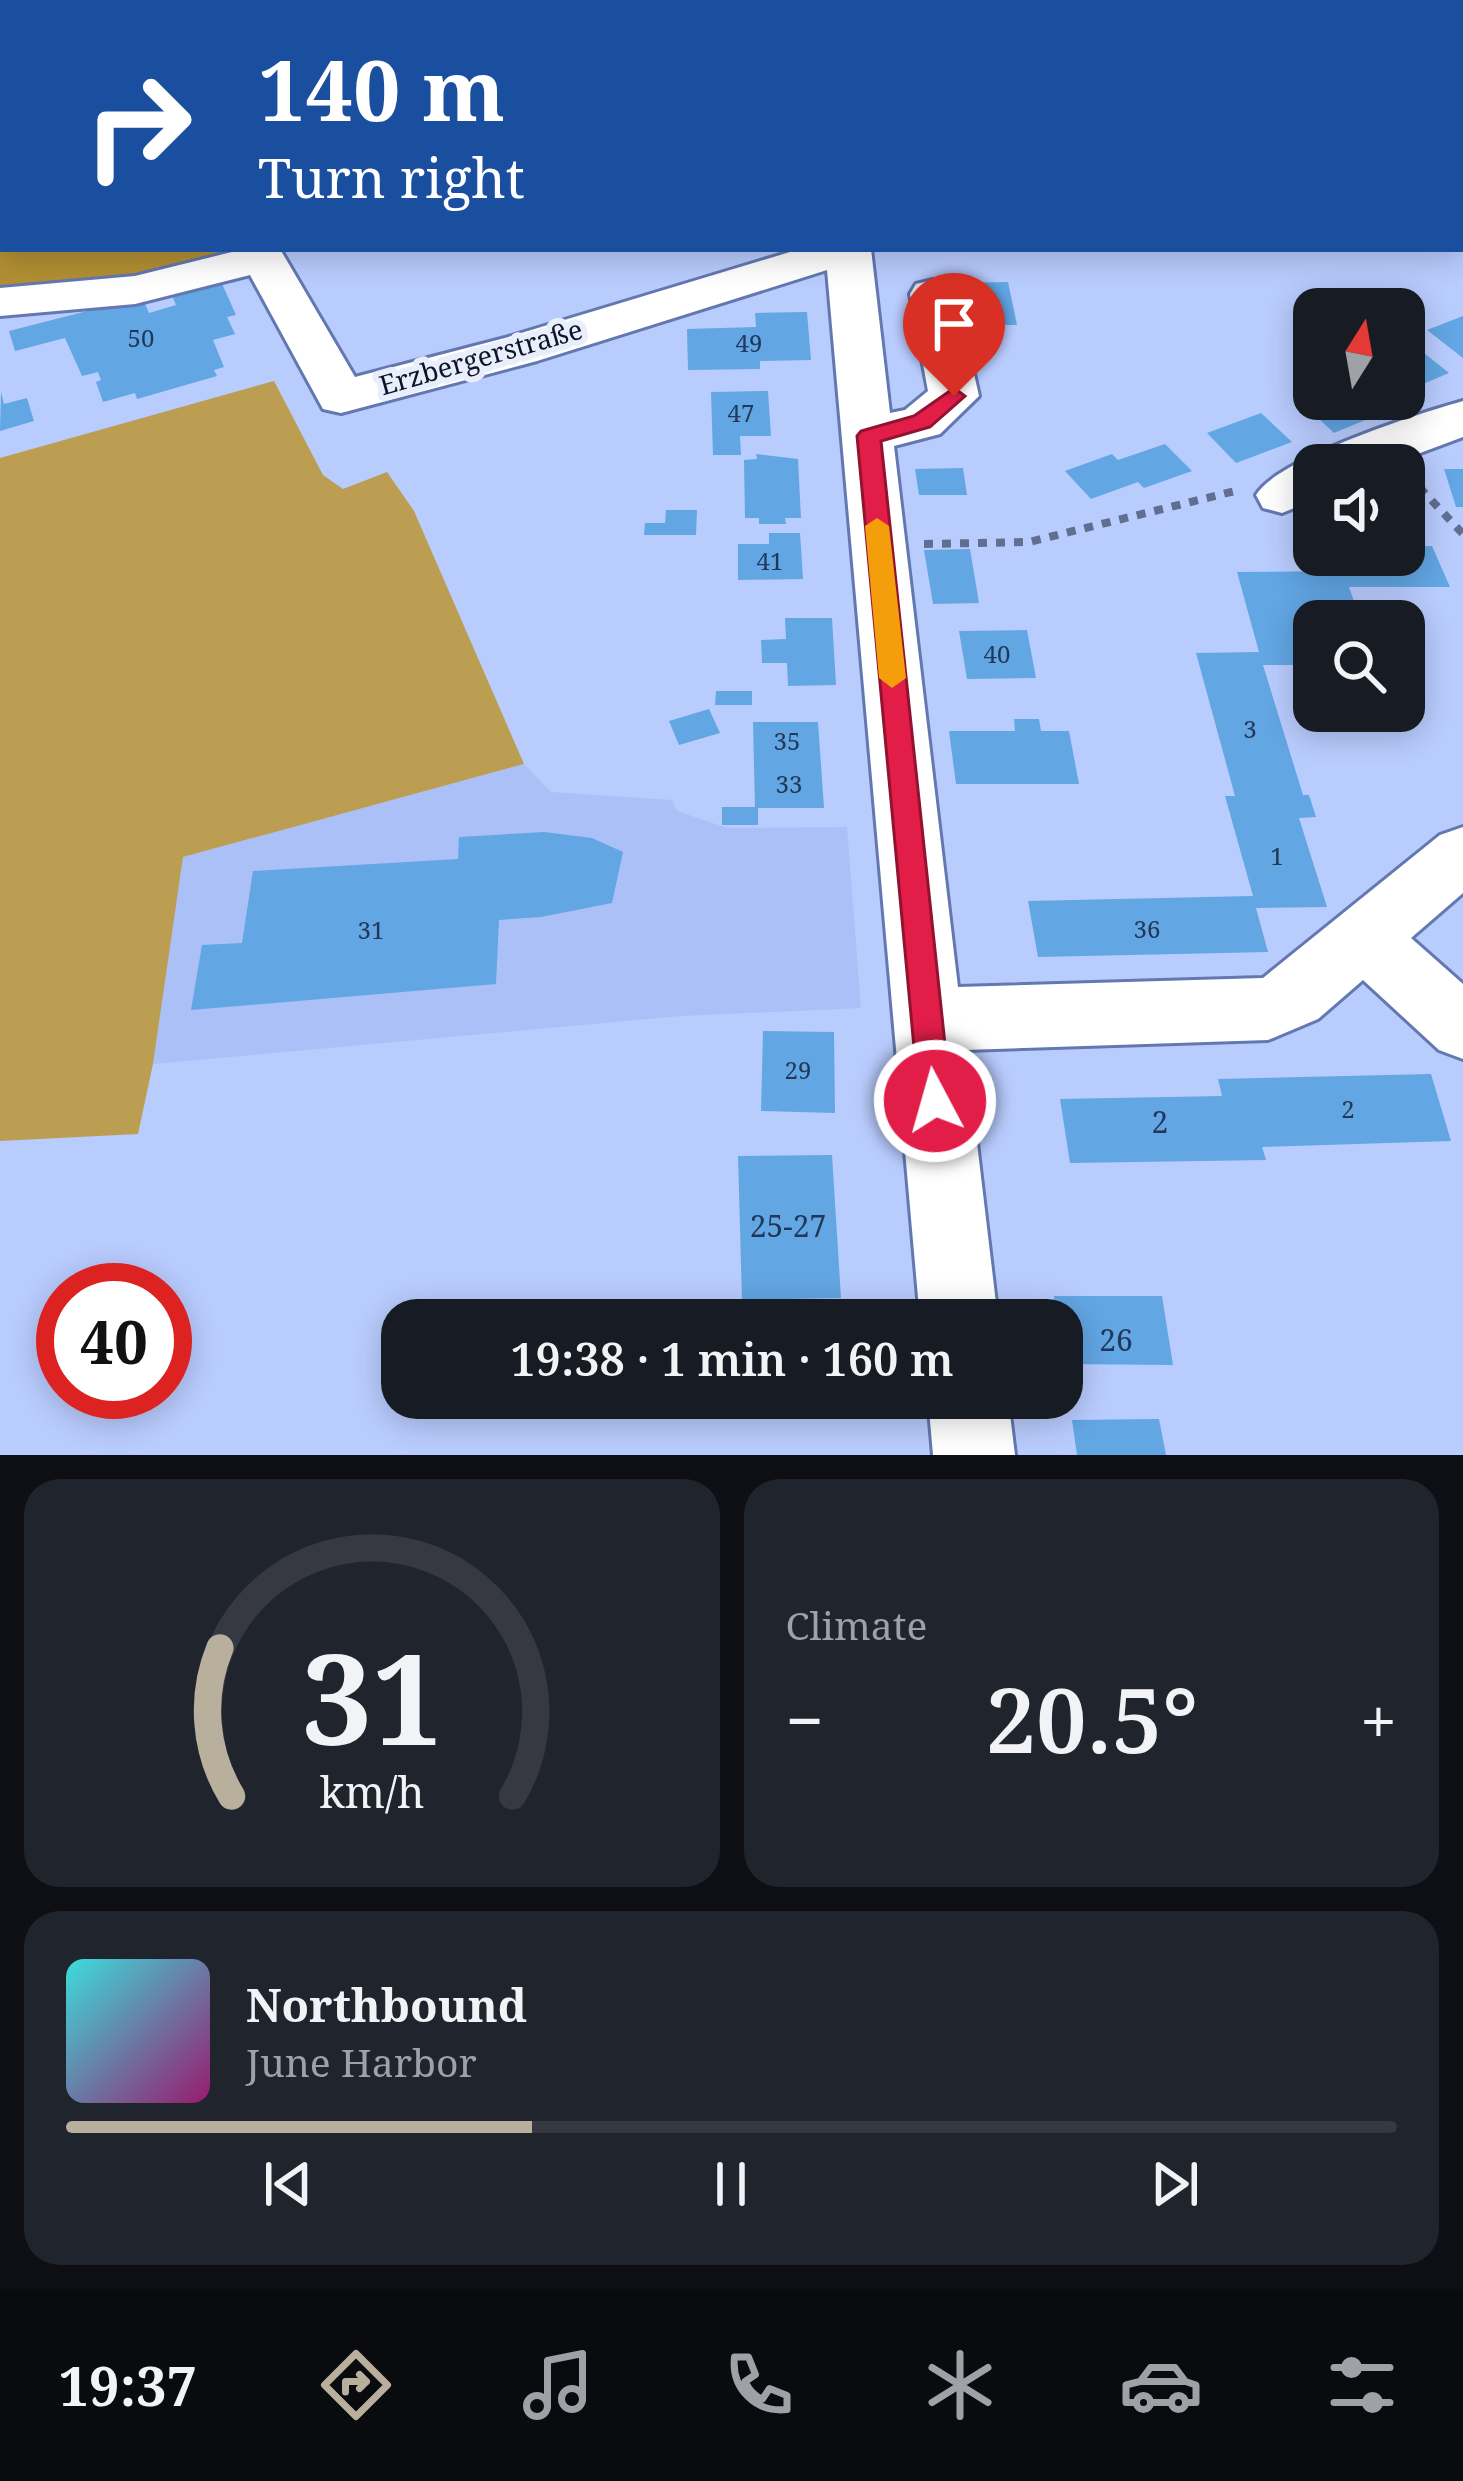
<!DOCTYPE html>
<html lang="en">
<head>
<meta charset="utf-8">
<style>
  body { margin:0; font-family:"Noto Serif",serif; background:#20242c; color:#f1f3f6; height:100vh; display:flex; flex-direction:column; font-size:45px; white-space:nowrap }
  * { box-sizing:border-box; margin:0 }
  p { font-size:39px; color:#9ea1a6 }
  .icon { flex:none; width:66px; height:66px; fill:none; stroke:currentColor; stroke-width:2; stroke-linecap:round; stroke-linejoin:round }
  .map { position:relative; height:1455px; overflow:hidden }
  .side { display:flex; flex-direction:column; gap:24px; padding:24px; background:#0d0f14; flex:1 }
  .side>* { flex:none }
  .top-card { position:absolute; left:0px; top:0px; width:1464px; height:252px; box-shadow:0 6px 30px #0003; background:#1a4fa0; color:#fff; overflow:hidden }
  .needle { width:78px; rotate:11deg }
  .controls { position:absolute; left:1293px; top:288px; display:grid; gap:24px }
  .controls a { display:grid; place-items:center; width:132px; height:132px; border-radius:24px; background:#171b24; box-shadow:0 6px 30px #0003; font-size:60px }
  .speed { position:absolute; left:36px; top:1263px; display:flex; gap:24px; font-size:60px; font-weight:700; text-align:center }
  .speed>* { display:grid; place-content:center; width:156px; height:156px; border-radius:50%; background:#171b24; box-shadow:0 6px 30px #0003; line-height:1 }
  .speed .limit { border:18px solid #d22; background:#fff; color:#111 }
  .pin { position:absolute; display:grid; place-items:center; width:102px; height:102px; color:#fff; margin:-123px -51px; border-radius:50% 50% 50% 0; rotate:-45deg; box-shadow:0 0 12px #0007 }
  .pin .icon { rotate:45deg }
  .me { position:absolute; width:132px; margin:-66px; rotate:354deg; stroke-linejoin:round; filter:drop-shadow(0 0 9px #0008) }
  .turn { display:flex; align-items:center; gap:42px; height:252px; padding:0 60px; font-size:54px }
  .turn .icon { width:156px; height:156px; stroke-width:2.5 }
  .turn b { display:block; font-size:84px; line-height:102px }
  .big { font-size:90px; font-weight:600; line-height:1.1 }
  .side .tile { flex:1; display:flex; flex-direction:column; justify-content:center; gap:18px; min-width:0; padding:0 42px; border-radius:36px; background:#20242c }
  .side .dial { align-items:center; gap:0 }
  .dial svg { height:312px; overflow:visible; fill:none; stroke:#363941; stroke-width:7; stroke-linecap:round; text-anchor:middle }
  .dial text { fill:#f1f3f6; stroke:none }
  .song { display:flex; align-items:center; gap:36px }
  .cover { width:144px; height:144px; border-radius:18px; background:linear-gradient(135deg,hsl(180 70% 55%),hsl(320 70% 35%)) }
  .played { height:12px; border-radius:6px; background:linear-gradient(90deg,#b8b09c 35%,#363941 35%) }
  .keys { display:flex; justify-content:space-around; direction:ltr }
  .heat { display:flex; justify-content:space-between; align-items:center; font-size:66px; direction:ltr }
  .side .tiles { flex:1; display:grid; gap:24px; grid-template-columns:1fr 1fr }
  .tile:last-child { grid-column:span 2 }
  .trip { position:absolute; left:381px; top:1299px; width:702px; height:120px; border-radius:36px; background:#171b24; box-shadow:0 6px 30px #0003; font-weight:600; line-height:120px; text-align:center }
  .tabs { display:flex; height:192px; justify-content:space-around; align-items:center; background:#090b0e; color:#9ea1a6 }
  .tabs .icon { width:84px; height:84px }
  .tabs .active { color:#b8b09c }
  .tabs b { font-size:54px; color:#f1f3f6 }
  .map>svg:first-child { display:block }
  .built { fill:#aac0f6 }
  .green { fill:#bc9e53 }
  .forest { fill:#b28f33 }
  .building { fill:#62a6e4 }
  .lines { fill:none; stroke-linecap:round; stroke-linejoin:round }
  .minor-casing { stroke:#6378b1; stroke-width:6 }
  .path-far1 { stroke:#616e92; stroke-width:6; stroke-dasharray:6 6; stroke-linecap:butt }
  .path { stroke:#616e92; stroke-width:8; stroke-dasharray:9 9; stroke-linecap:butt }
  .minor { fill:#fff; fill-rule:evenodd }
  .route { fill:#e11d48; stroke:#92132f; stroke-width:3 }
  .slow { fill:#f59e0b }
  .labels { text-anchor:middle; stroke-width:12; stroke-linejoin:round; paint-order:stroke }
  .number-label { font-size:24px; fill:#223858 }
  .far-street-label { font-size:27px; fill:#0d142a; stroke:#e9eefb }
  .near-number-label { font-size:30px; fill:#223858 }
</style>
</head>
<body>
<div class="map">
<svg width="1463" height="1455" viewBox="0 0 1463 1455">
  <rect width="100%" height="100%" fill="#b9ccfe"/>
  <path class="built" d="M524 764 551 792 672 800 677 811 727 828 847 827 861 1008 681 1016 153 1064 182 857Z"/>
  <path class="green" d="M274 381 323 475 343 489 387 472 414 511 524 764 183 857 153 1064 138 1134 0 1141V458Z"/>
  <path class="forest" d="M0 0H773L3 3V249H260L106 289 0 290Z"/>
  <g class="building">
    <path d="M219 277 236 315 227 317 235 334 213 340 224 367 214 370 217 376 137 399 135 393 103 402 96 382 101 380 98 372 82 376 65 338 15 351 9 331 142 297 149 313 176 305 170 291Z"/>
    <path d="M1008 282 1017 325H972L963 283Z"/>
    <path d="M807 312 811 360 760 361V369L688 370 687 329 756 327 755 313Z"/>
    <path d="M1463 316V358L1427 330Z"/>
    <path d="M1404 337 1449 373 1404 392Z"/>
    <path d="M768 391 771 436H740L741 455H713L711 392Z"/>
    <path d="M1 392 4 404 27 398 34 421 0 431Z"/>
    <path d="M1314 395 1373 399 1387 411 1334 433 1300 401Z"/>
    <path d="M1261 413 1292 442 1236 463 1207 433Z"/>
    <path d="M1165 444 1192 471 1144 488 1138 482 1091 499 1065 471 1112 454 1118 460Z"/>
    <path d="M756 454 798 459 801 518H785L786 524H759V518H745L744 460 757 459Z"/>
    <path d="M963 468 967 495H919L915 469Z"/>
    <path d="M1444 469H1463V507H1456Z"/>
    <path d="M666 510H697L696 535H644L645 523H665Z"/>
    <path d="M769 533H800L803 579 738 580V544H769Z"/>
    <path d="M1404 546H1432L1450 587H1349L1361 621H1314V665H1263L1303 795H1309L1316 817 1299 818 1327 907 1256 908 1268 952 1038 957 1028 901 1253 896 1225 796H1235L1196 653 1259 652 1237 572 1343 571 1338 555H1404Z"/>
    <path d="M970 549 979 603 933 604 924 550Z"/>
    <path d="M785 618H832L836 685 788 686 787 663H762L761 640 786 639Z"/>
    <path d="M1027 630 1036 678 967 679 959 631Z"/>
    <path d="M716 691H752V705H715Z"/>
    <path d="M709 709 720 733 679 745 669 721Z"/>
    <path d="M1014 719H1039L1041 731H1069L1079 784H956L949 731H1015Z"/>
    <path d="M753 722H818L824 808H758V825H722V807H755Z"/>
    <path d="M544 832 592 838 623 852 612 903 541 917 499 920 496 984 191 1010 202 945 242 943 253 871 458 859 459 837Z"/>
    <path d="M763 1031 834 1032 835 1113 761 1111Z"/>
    <path d="M1431 1074 1451 1141 1262 1147 1266 1160 1070 1163 1060 1099 1222 1096 1218 1079Z"/>
    <path d="M832 1155 841 1298 742 1300 738 1156Z"/>
    <path d="M1054 1296H1162L1173 1365 1062 1364V1320H1057Z"/>
    <path d="M1159 1419 1166 1455H1077L1072 1420Z"/>
  </g>
  <g class="lines">
    <g class="minor-casing">
      <g id="minor">
        <rect x="805" y="0" width="38" height="3"/>
        <path d="M244 249H280L355 377 505 338 800 249H871L890 413 905 410 928 391 910 294 916 284 933 280 950 284 956 294 979 396 940 434 894 446 958 987 1263 978 1440 835 1463 827V893L1411 938 1463 984V1059L1439 1050 1363 980 1318 1019 1268 1040 966 1050 998 1320H920L827 270 537 361 341 413 323 409 250 275 135 304 0 316V288L135 276Z"/>
        <path d="M1463 401V437L1388 465H1314V500L1282 513 1263 508 1256 495C1277 459 1417 414 1463 401Z"/>
        <path d="M928 1398H1008L1015 1455H933Z"/>
      </g>
    </g>
    <path class="path-far1" d="M0 155 3 149"/>
    <g class="path">
      <path d="M1416 469 1422 490 1463 534"/>
      <path d="M924 544 1029 542 1239 490"/>
    </g>
    <use href="#minor" class="minor"/>
  </g>
  <path class="route" d="M954 388 965 396 930 427 881 441 951 1101 946 1112 935 1116 923 1112 919 1101 857 436 861 431 914 416Z"/>
  <path class="slow" d="M877 518 889 526 906 678 892 688 879 678 865 526Z"/>
  <g class="labels">
    <g class="number-label">
      <text x="141" y="347">50</text>
      <text x="749" y="352">49</text>
      <text x="741" y="422">47</text>
      <text x="770" y="570">41</text>
      <text x="997" y="663">40</text>
      <text x="1250" y="738">3</text>
      <text x="787" y="750">35</text>
      <text x="789" y="793">33</text>
      <text x="1277" y="865">1</text>
      <text x="1147" y="938">36</text>
      <text x="371" y="939">31</text>
      <text x="798" y="1079">29</text>
      <text x="1348" y="1118">2</text>
    </g>
    <g class="far-street-label">
      <text transform="translate(481 358) rotate(-16)" y="9">Erzbergerstraße</text>
    </g>
    <g class="near-number-label">
      <text x="1160" y="1133">2</text>
      <text x="788" y="1237">25-27</text>
      <text x="1116" y="1351">26</text>
    </g>
  </g>
</svg>
<div class="controls">
<a><svg class="needle" viewBox="-14 -14 28 28"><path d="M0-13l5 13h-10z" fill="#e53935"/><path d="M0 13l5-13h-10z" fill="#9ea1a6"/></svg></a>
<a><svg class="icon" aria-label="sound" viewBox="0 0 24 24"><path d="M4 9h4l5-4v14l-5-4H4zM17 9q2 3 0 6"/></svg></a>
<a><svg class="icon" aria-label="search" viewBox="0 0 24 24"><circle cx="10" cy="10" r="6"/><path d="M15 15l6 6"/></svg></a>
</div>
<div class="speed"><div class="limit">40</div></div>
<div class="pin" style="left:954px;top:396px;background:#d93025"><svg class="icon" aria-label="arrive" viewBox="0 0 24 24"><path d="M6 21V4h12l-3 4 3 4H6"/></svg></div>
<svg class="me" style="left:935px;top:1101px" viewBox="-20 -20 40 40"><circle r="17" fill="#e11d48" stroke="#fff" stroke-width="3"/><path d="M0-11L8 9 0 5-8 9z" fill="#fff"/></svg>
<div class="trip">19:38 · 1 min · 160 m</div>
<div class="top-card">
<div class="turn"><svg class="icon" aria-label="right" viewBox="0 0 24 24"><path d="M7 20v-9h11M14 6l5 5-5 5"/></svg><div><b>140 m</b>Turn right</div></div>
</div>
</div>
<section class="side">
<div class="tiles">
<div class="tile dial"><svg viewBox="0 0 100 80">
<path d="M14 69A42 42 0 1 1 86 69"/>
<path d="M14 69A42 42 0 0 1 11 31" stroke="#b8b09c"/>
<text x="50" y="56" font-size="32" font-weight="700">31</text>
<text x="50" y="72" font-size="11">km/h</text>
</svg></div>
<div class="tile"><p>Climate</p>
<div class="heat"><a>−</a><b class="big">20.5°</b><a>+</a></div>
</div>
<div class="tile">
<div class="song"><i class="cover"></i><div><b>Northbound</b><p>June Harbor</p></div></div>
<div class="played"></div>
<div class="keys"><svg class="icon" aria-label="previous" viewBox="0 0 24 24"><path d="M18 5L8 12l10 7zM5 5v14"/></svg><svg class="icon" aria-label="pause" viewBox="0 0 24 24"><path d="M8 5v14M16 5v14"/></svg><svg class="icon" aria-label="next" viewBox="0 0 24 24"><path d="M6 5l10 7-10 7zM19 5v14"/></svg></div>
</div>
</div>
</section>
<nav class="tabs">
<b>19:37</b>
<svg class="icon active" aria-label="directions" viewBox="0 0 24 24"><path d="M12 3l9 9-9 9-9-9zM9 14v-3h6M13 9l2 2-2 2"/></svg>
<svg class="icon" aria-label="music" viewBox="0 0 24 24"><path d="M9 18V5l10-2v13"/><circle cx="6" cy="18" r="3"/><circle cx="16" cy="16" r="3"/></svg>
<svg class="icon" aria-label="phone" viewBox="0 0 24 24"><path d="M5 4h4l2 5-3 2q2 4 5 5l2-3 5 2v4C11 20 4 13 5 4z"/></svg>
<svg class="icon" aria-label="climate" viewBox="0 0 24 24"><path d="M12 3v18M4 7l16 10M4 17L20 7"/></svg>
<svg class="icon" aria-label="car" viewBox="0 0 24 24"><path d="M5 17H2v-5l4-1 3-4h7l3 4 3 1v5h-3M9 17h6M6 11h13"/><circle cx="7" cy="17" r="2"/><circle cx="17" cy="17" r="2"/></svg>
<svg class="icon" aria-label="filters" viewBox="0 0 24 24"><path d="M4 7h16M4 17h16"/><circle cx="9" cy="7" r="2"/><circle cx="15" cy="17" r="2"/></svg>
</nav>
</body>
</html>
